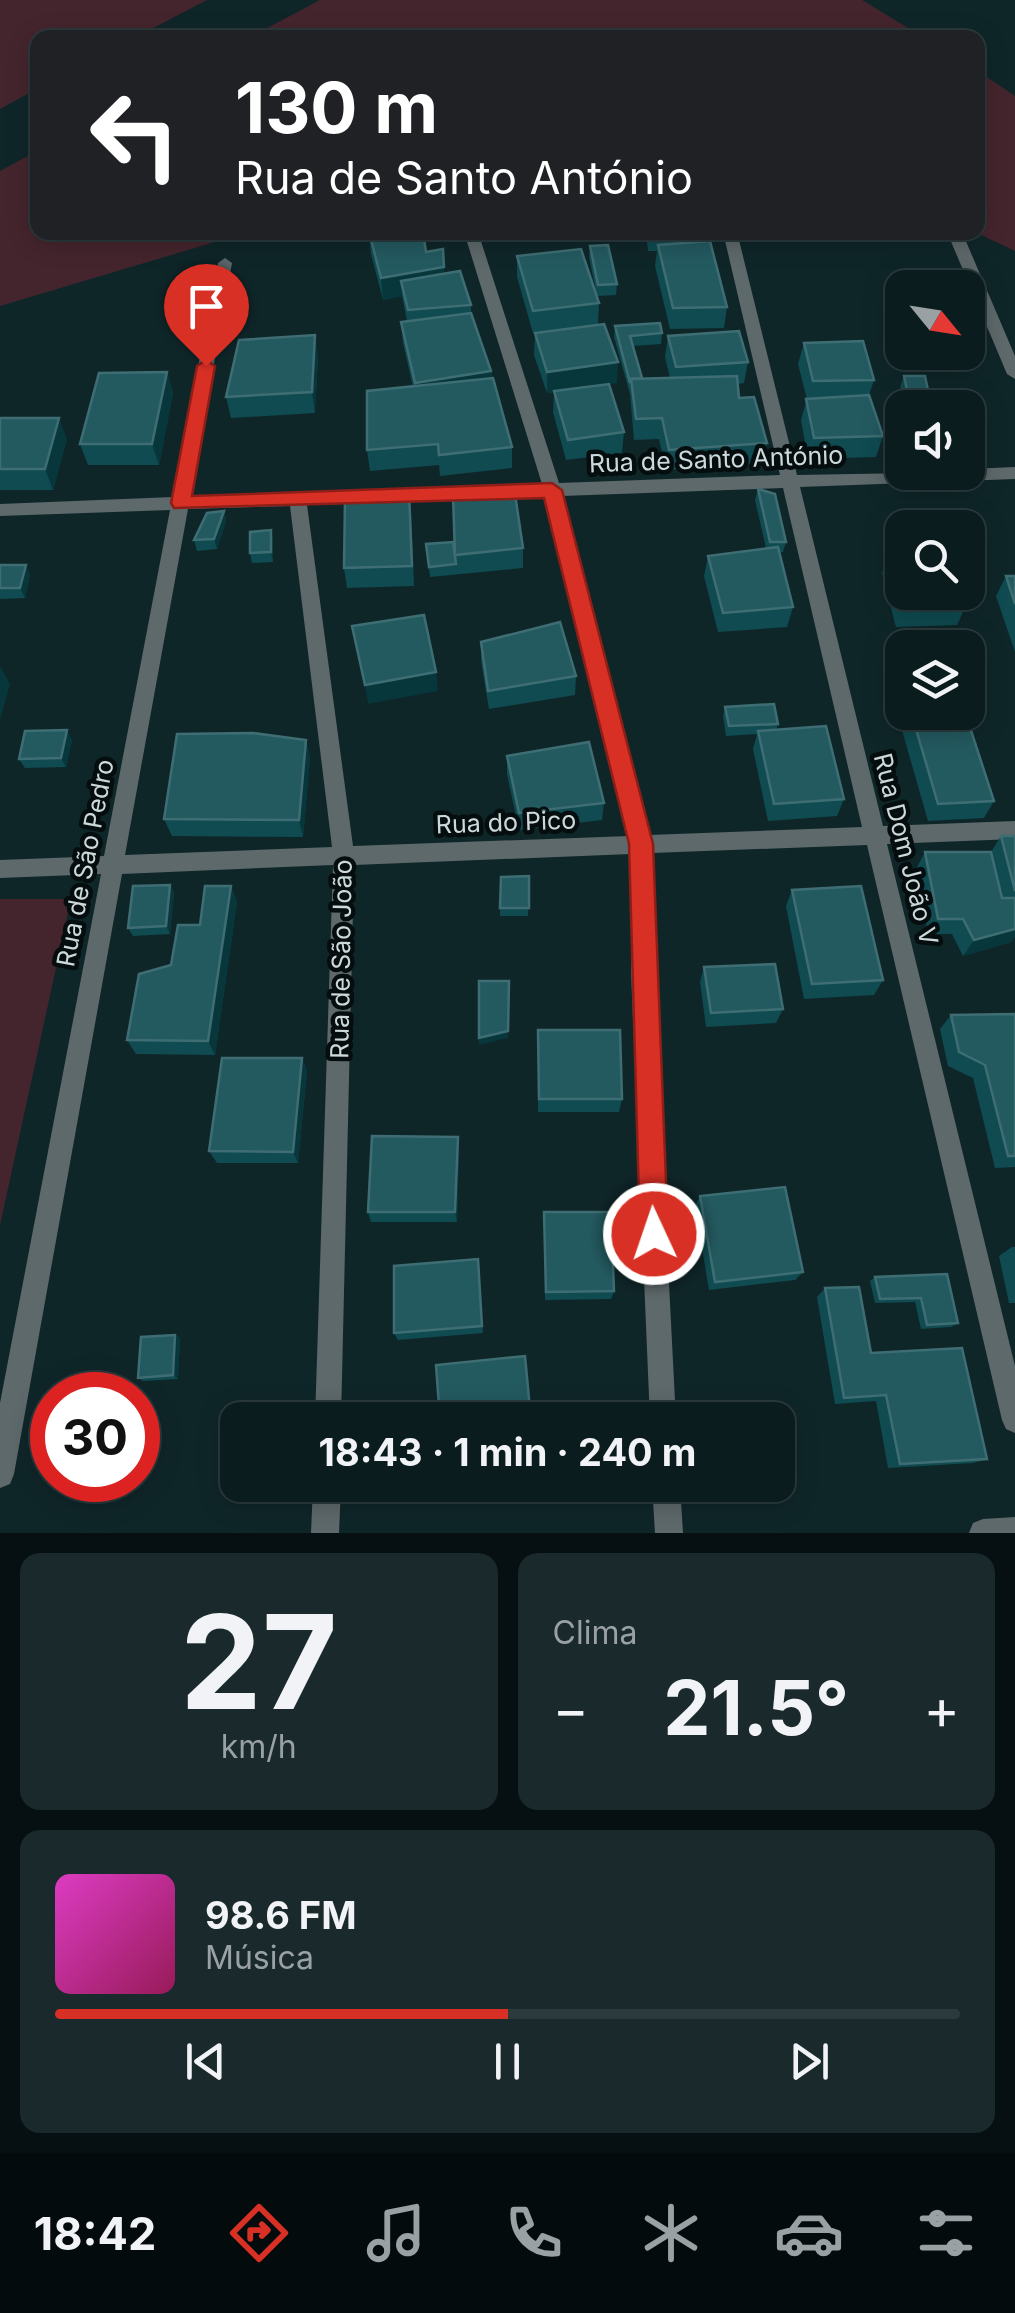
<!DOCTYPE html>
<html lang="pt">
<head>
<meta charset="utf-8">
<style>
  body { margin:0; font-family:Inter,sans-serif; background:#19292c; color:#f1f3f6; height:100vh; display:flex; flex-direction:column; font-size:38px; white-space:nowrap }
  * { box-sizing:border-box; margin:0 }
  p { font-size:32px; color:#9aa1a4 }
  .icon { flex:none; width:55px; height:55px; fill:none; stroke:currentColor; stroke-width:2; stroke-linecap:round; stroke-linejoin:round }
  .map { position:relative; height:1533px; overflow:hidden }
  .panel { display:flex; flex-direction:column; gap:20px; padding:20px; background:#060f11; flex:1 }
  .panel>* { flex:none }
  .guide { position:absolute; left:30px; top:30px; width:955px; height:210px; border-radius:20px; box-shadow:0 5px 25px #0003,0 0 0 2px #2b3a3d; background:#202124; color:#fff; overflow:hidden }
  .needle { width:65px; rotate:120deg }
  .controls { position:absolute; left:885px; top:270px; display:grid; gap:20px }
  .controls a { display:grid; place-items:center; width:100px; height:100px; border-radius:20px; background:#0b1c1f; box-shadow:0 5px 25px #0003,0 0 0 2px #2b3a3d; font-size:50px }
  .speed { position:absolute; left:30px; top:1372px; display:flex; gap:20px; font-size:50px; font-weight:700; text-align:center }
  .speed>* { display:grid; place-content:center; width:130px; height:130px; border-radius:50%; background:#0b1c1f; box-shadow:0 5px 25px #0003,0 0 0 2px #2b3a3d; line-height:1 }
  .speed .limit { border:15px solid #d22; background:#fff; color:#111 }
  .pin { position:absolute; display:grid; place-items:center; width:85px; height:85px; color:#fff; margin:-102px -42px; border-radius:50% 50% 50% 0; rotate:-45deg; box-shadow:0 0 10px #0007 }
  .pin .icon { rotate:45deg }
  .me { position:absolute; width:110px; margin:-55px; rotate:357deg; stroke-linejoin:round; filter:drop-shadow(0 0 8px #0008) }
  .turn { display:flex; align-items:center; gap:35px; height:210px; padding:0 40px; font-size:45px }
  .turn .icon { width:130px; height:130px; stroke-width:2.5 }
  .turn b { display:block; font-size:70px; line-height:85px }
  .big { font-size:75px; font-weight:700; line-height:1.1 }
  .panel .widget { flex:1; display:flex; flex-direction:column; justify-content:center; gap:15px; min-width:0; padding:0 35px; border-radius:20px; background:#19292c }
  .panel .dial { align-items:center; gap:0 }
  .dial b { font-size:130px; line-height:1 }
  .song { display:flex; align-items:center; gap:30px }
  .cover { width:120px; height:120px; border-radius:15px; background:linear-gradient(135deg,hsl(310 70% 55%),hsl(330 70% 35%)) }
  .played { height:10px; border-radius:5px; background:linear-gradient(90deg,#d93025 50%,#2b3a3d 50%) }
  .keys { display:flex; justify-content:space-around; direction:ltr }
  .heat { display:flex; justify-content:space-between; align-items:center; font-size:55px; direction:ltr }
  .panel .tiles { flex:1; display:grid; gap:20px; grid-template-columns:1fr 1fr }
  .widget:last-child { grid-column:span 2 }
  .trip { position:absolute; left:220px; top:1402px; width:575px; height:100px; border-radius:20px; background:#0b1c1f; box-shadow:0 5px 25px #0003,0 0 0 2px #2b3a3d; font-weight:700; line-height:100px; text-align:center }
  .dock { display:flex; height:160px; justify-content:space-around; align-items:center; background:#040b0c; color:#9aa1a4 }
  .dock .icon { width:70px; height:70px }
  .dock .current { color:#d93025 }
  .dock b { font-size:45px; color:#f1f3f6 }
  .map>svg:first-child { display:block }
  .green { fill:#45252d }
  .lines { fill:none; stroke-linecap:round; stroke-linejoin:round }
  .street { fill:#5e696b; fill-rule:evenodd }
  .wall { fill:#0f4b51 }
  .shaded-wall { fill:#07363b }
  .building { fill:#235a60; stroke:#3e6e73; stroke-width:2.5 }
  .route { fill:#d93025; stroke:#8d1f18; stroke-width:2.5 }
  .labels { text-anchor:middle; stroke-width:9; stroke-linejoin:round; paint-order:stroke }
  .street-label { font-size:25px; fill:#cbd9db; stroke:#050d0e }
</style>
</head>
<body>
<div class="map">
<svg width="1015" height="1533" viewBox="0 0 1015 1533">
  <rect width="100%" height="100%" fill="#0f2629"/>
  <g class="green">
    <path d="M0 0H207L136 37 38 38 37 89 0 109Z"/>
    <path d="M320 0H862L923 37H250Z"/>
    <path d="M978 71 1015 96V251L977 233Z"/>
    <path d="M37 151 38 232 245 233 0 306V171Z"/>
    <path d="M0 899H71L0 1225Z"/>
  </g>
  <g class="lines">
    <g class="street">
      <path d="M464 232H478L559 483 780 475 723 232H737L797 475 968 472V469L1015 467V479L800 487 883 826 1015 821V839L887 844 1015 1366V1433L1006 1429 1002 1420 867 845 652 853 653 972 676 1420H650L631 972V854L354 865 341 1420H315L333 865 122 874 14 1474 10 1484 0 1488V1403L101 874 0 878V860L104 856 170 510 0 516V504L173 497 218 263 225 258 232 263 190 497 542 484ZM783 488 862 827 649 835 562 496ZM545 496 629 836 353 846 307 505ZM290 506 332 847 125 855 188 509Z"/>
      <path d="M947 232H962L1015 356V379L1007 374Z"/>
      <path d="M313 1485H341L339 1533H311Z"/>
      <path d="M652 1485H680L683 1533H655Z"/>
      <path d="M1015 1517V1533H969L973 1523 983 1519Z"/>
    </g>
  </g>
  <g class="wall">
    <path d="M369 232 426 252 471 305V313L491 371 492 378 512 447V468L440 476 439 465 370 471 367 450 413 387 403 343 401 322 407 321 402 296 383 300 371 254Z"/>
    <path d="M646 232H704L703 241 727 307 724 328 670 329 655 266 657 251H648Z"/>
    <path d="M590 246 617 284 616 295 597 296 589 257Z"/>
    <path d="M517 256 599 303 598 324 533 333 517 277Z"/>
    <path d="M615 326 662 333 661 344 633 346 642 378H670L665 357 668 336 748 362 744 383 738 384 739 398 767 443 763 464 666 470 659 439 634 440 630 394 614 337Z"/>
    <path d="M535 333 617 383 605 384 624 432 622 453 566 460 553 412 554 392 547 393 534 355Z"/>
    <path d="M804 343 874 380 869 395 883 436 876 457 808 459 801 420 807 399 798 364Z"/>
    <path d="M318 356 315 413 231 418 226 397Z"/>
    <path d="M167 372 173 393 159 465H88L80 444Z"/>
    <path d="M904 376 929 395 925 405H905L900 387Z"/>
    <path d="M0 418 67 439 53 490H0Z"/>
    <path d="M758 489 786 542 783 552H780L793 607 787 627 718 632 704 576 708 556 766 548 755 500Z"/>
    <path d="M224 511 226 521 217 549 197 551 194 540Z"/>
    <path d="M411 512 414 586 347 588 344 568Z"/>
    <path d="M273 540V562L252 563 250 553Z"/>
    <path d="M426 544 456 564 455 555 523 548V568L430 577Z"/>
    <path d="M890 553 966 606 957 625 896 627 882 573Z"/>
    <path d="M0 565 30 575 25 598 0 599Z"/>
    <path d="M1006 576H1015V652L996 596Z"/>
    <path d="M481 642 576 676 575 695 489 709 481 661Z"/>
    <path d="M725 707 778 724 776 730 844 799 837 816 768 821 753 749 757 734 726 736 723 716Z"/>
    <path d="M905 712H965L994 801 984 818 928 821 900 723Z"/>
    <path d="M72 740 66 767 25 768 19 759Z"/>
    <path d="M306 740 310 758 303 837 172 836 164 819Z"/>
    <path d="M507 756 604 803 602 820 519 830 507 774Z"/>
    <path d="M1001 836H1015V937L1011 942 963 956 952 934H928L916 869 925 852H991Z"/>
    <path d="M529 876 528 916H500L501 877Z"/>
    <path d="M170 885 174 893 170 934 133 936 128 928Z"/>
    <path d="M231 886 237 902 215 1055 136 1054 127 1040 171 965 200 925Z"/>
    <path d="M792 890 883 980 874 995 804 999 786 906Z"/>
    <path d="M704 967 783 1009 776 1023 706 1027 700 982Z"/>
    <path d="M1015 1014V1167L995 1168 973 1078 948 1066 940 1029 951 1015Z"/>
    <path d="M538 1030 622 1099 619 1112H538Z"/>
    <path d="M302 1058 307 1071 298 1163H217L209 1151Z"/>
    <path d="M459 1148 457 1222H371L368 1212Z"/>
    <path d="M700 1196 803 1272 795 1280 709 1290 695 1206Z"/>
    <path d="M544 1212 614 1291 611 1299 545 1300Z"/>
    <path d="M1012 1247H1015V1303H1009L999 1256Z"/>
    <path d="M478 1259 483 1333 398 1340 394 1333Z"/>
    <path d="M947 1274 958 1323 951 1327 921 1329 915 1302 875 1303 870 1281 875 1277Z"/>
    <path d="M825 1288 871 1353 987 1459 973 1463 888 1468 876 1401 835 1404 817 1297Z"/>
    <path d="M175 1335 180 1338 178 1379 143 1381 138 1378Z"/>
  </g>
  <g class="shaded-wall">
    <path d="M444 267 445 289 401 281 402 296 383 300 381 278Z"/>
    <path d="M315 335 318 356 315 413 312 392Z"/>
    <path d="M618 362 617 383 547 393V372Z"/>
    <path d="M491 371 492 392 416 404 415 383Z"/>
    <path d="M167 372 173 393 159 465 152 444Z"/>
    <path d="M59 418 67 439 53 490 45 469Z"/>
    <path d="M224 511 226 521 217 549 214 539Z"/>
    <path d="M271 530 273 540V562L271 552Z"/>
    <path d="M26 565 30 575 25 598 20 588Z"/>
    <path d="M0 666 10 684 0 720Z"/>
    <path d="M436 672 438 691 368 704 365 685Z"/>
    <path d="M67 730 72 740 66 767 61 758Z"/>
    <path d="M306 740 310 758 303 837 299 820Z"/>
    <path d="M170 885 174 893 170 934 166 926Z"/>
    <path d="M231 886 237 902 215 1055 208 1041Z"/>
    <path d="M1015 929V937L1011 942 963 956 974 940Z"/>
    <path d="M508 1031V1038L479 1045V1038Z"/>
    <path d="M302 1058 307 1071 298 1163 293 1152Z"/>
    <path d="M458 1137 459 1148 457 1222 455 1212Z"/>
    <path d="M175 1335 180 1338 178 1379 173 1375Z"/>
  </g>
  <g class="building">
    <path d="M369 232H423L426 252 443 249 444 267 381 278Z"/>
    <path d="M710 241 727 307 673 308 658 245Z"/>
    <path d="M608 245 617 284 598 285 590 246Z"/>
    <path d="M581 249 599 303 533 311 517 256Z"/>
    <path d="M460 271 471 305 408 310 401 281Z"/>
    <path d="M471 313 491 371 415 383 401 322Z"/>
    <path d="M660 323 662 333 630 336 642 378 631 379 630 383 615 326Z"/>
    <path d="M604 324 618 362 547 372 535 333Z"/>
    <path d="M739 331 748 362 676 367 668 336Z"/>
    <path d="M315 335 312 392 226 397 239 340Z"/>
    <path d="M863 341 874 380 813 381 804 343Z"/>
    <path d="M167 372 152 444H80L99 373Z"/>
    <path d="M737 376 739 398 754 397 767 443 669 450 662 418 636 419 631 379Z"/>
    <path d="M904 376H925L929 395H908Z"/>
    <path d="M493 378 512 447 439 455 438 444 367 450V391Z"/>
    <path d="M609 384 624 432 568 440 554 391Z"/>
    <path d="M869 395 883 436 814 438 806 399Z"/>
    <path d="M0 418H59L45 469H0Z"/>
    <path d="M758 489 775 494 786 542H770Z"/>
    <path d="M409 492 412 566 344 568 345 499Z"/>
    <path d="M515 494 523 548 455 555 453 495Z"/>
    <path d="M224 511 214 539 194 540 207 513Z"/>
    <path d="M271 530V552L250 553V532Z"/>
    <path d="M453 542 456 564 429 567 426 544Z"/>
    <path d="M778 547 793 607 723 613 708 556Z"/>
    <path d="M902 552V592H962L966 606 904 608 890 553Z"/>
    <path d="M0 565H26L20 588H0Z"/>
    <path d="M1006 576H1015V604Z"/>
    <path d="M424 615 436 672 365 685 352 626Z"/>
    <path d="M560 622 576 676 488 691 481 642Z"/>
    <path d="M774 704 778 724 729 726 725 707Z"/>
    <path d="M911 712H965L994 801 938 804Z"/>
    <path d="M826 726 844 799 774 804 758 731Z"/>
    <path d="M67 730 61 758 19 759 25 731Z"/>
    <path d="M253 733 306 740 299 820 164 819 177 734Z"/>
    <path d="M589 742 604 803 519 813 507 756Z"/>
    <path d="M1001 836H1015V891Z"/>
    <path d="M925 852H991L1002 898H1015V929L974 940 963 919H938Z"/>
    <path d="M529 876V908H500L501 877Z"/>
    <path d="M170 885 166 926 128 928 133 886Z"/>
    <path d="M205 886H231L208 1041 127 1040 139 974 171 965 178 925H200Z"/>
    <path d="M861 886 883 980 812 984 792 890Z"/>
    <path d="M775 964 783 1009 711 1013 704 967Z"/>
    <path d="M479 981H509L508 1031 479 1038Z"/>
    <path d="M1015 1014V1156H1008L985 1065 959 1052 951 1015Z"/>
    <path d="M538 1030H620L622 1099H539Z"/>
    <path d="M222 1058H302L293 1152 209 1151Z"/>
    <path d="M372 1136 458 1137 455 1212H368Z"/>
    <path d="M785 1187 803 1272 715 1282 700 1196Z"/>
    <path d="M544 1212H611L614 1291 546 1292Z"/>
    <path d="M478 1259 482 1326 394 1333V1266Z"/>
    <path d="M947 1274 958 1323 927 1325 921 1298 880 1299 875 1277Z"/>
    <path d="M859 1287 871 1353 962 1348 987 1459 900 1464 886 1395 844 1398 825 1288Z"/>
    <path d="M175 1335 173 1375 138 1378 141 1337Z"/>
    <path d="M525 1356 531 1420H440L436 1365Z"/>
  </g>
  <path class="route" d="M206 360 215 366 192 496 552 483 562 490 653 844 668 1234 664 1243 654 1248 644 1243 640 1234 629 844 544 498 174 508 171 503 197 366Z"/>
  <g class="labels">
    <g class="street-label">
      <text transform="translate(716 459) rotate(-2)" y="9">Rua de Santo António</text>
      <text transform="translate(506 822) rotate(-2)" y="9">Rua do Pico</text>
      <text transform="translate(906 849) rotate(76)" y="9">Rua Dom João V</text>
      <text transform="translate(85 863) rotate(-79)" y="9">Rua de São Pedro</text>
      <text transform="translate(341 959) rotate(-89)" y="9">Rua de São João</text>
    </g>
  </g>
</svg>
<div class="controls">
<a><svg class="needle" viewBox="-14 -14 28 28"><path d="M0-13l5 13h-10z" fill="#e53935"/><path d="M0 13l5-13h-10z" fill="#9aa1a4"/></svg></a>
<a><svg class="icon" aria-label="sound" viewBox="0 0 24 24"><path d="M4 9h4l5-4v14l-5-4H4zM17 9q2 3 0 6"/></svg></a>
<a><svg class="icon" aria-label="search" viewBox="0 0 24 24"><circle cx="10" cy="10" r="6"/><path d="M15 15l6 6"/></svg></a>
<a><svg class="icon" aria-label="layers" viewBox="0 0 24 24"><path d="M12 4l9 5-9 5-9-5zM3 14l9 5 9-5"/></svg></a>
</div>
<div class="speed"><div class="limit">30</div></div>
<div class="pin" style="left:206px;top:366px;background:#d93025"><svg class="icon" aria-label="arrive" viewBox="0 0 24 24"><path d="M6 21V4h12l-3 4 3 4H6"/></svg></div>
<svg class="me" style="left:654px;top:1234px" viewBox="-20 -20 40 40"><circle r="17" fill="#d93025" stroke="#fff" stroke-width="3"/><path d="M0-11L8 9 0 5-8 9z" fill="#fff"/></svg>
<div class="trip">18:43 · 1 min · 240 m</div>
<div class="guide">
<div class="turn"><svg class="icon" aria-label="left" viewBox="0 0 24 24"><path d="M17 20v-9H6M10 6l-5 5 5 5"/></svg><div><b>130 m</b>Rua de Santo António</div></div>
</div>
</div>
<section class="panel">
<div class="tiles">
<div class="widget dial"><b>27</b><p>km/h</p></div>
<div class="widget"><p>Clima</p>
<div class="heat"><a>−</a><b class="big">21.5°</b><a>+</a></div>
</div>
<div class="widget">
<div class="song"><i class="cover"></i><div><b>98.6 FM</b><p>Música</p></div></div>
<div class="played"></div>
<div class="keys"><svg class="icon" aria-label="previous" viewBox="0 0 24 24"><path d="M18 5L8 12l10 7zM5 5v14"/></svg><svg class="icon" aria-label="pause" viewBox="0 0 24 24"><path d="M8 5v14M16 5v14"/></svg><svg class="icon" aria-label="next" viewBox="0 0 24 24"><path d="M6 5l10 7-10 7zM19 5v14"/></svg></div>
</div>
</div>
</section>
<nav class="dock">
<b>18:42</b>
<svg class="icon current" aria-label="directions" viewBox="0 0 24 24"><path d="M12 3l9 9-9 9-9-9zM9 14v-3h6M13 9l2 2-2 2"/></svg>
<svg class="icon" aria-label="music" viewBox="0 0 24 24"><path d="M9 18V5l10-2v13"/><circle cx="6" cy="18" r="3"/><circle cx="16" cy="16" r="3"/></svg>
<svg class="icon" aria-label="phone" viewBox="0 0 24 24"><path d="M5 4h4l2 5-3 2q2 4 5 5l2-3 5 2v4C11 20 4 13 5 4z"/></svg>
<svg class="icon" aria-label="climate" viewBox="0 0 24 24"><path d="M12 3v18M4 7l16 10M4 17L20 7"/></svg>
<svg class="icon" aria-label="car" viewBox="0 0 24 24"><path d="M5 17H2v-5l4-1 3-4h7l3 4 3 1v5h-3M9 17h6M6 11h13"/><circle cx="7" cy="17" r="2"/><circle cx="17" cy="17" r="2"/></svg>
<svg class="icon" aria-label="filters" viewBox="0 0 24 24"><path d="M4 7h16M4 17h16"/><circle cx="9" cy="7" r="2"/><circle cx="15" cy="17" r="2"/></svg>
</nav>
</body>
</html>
